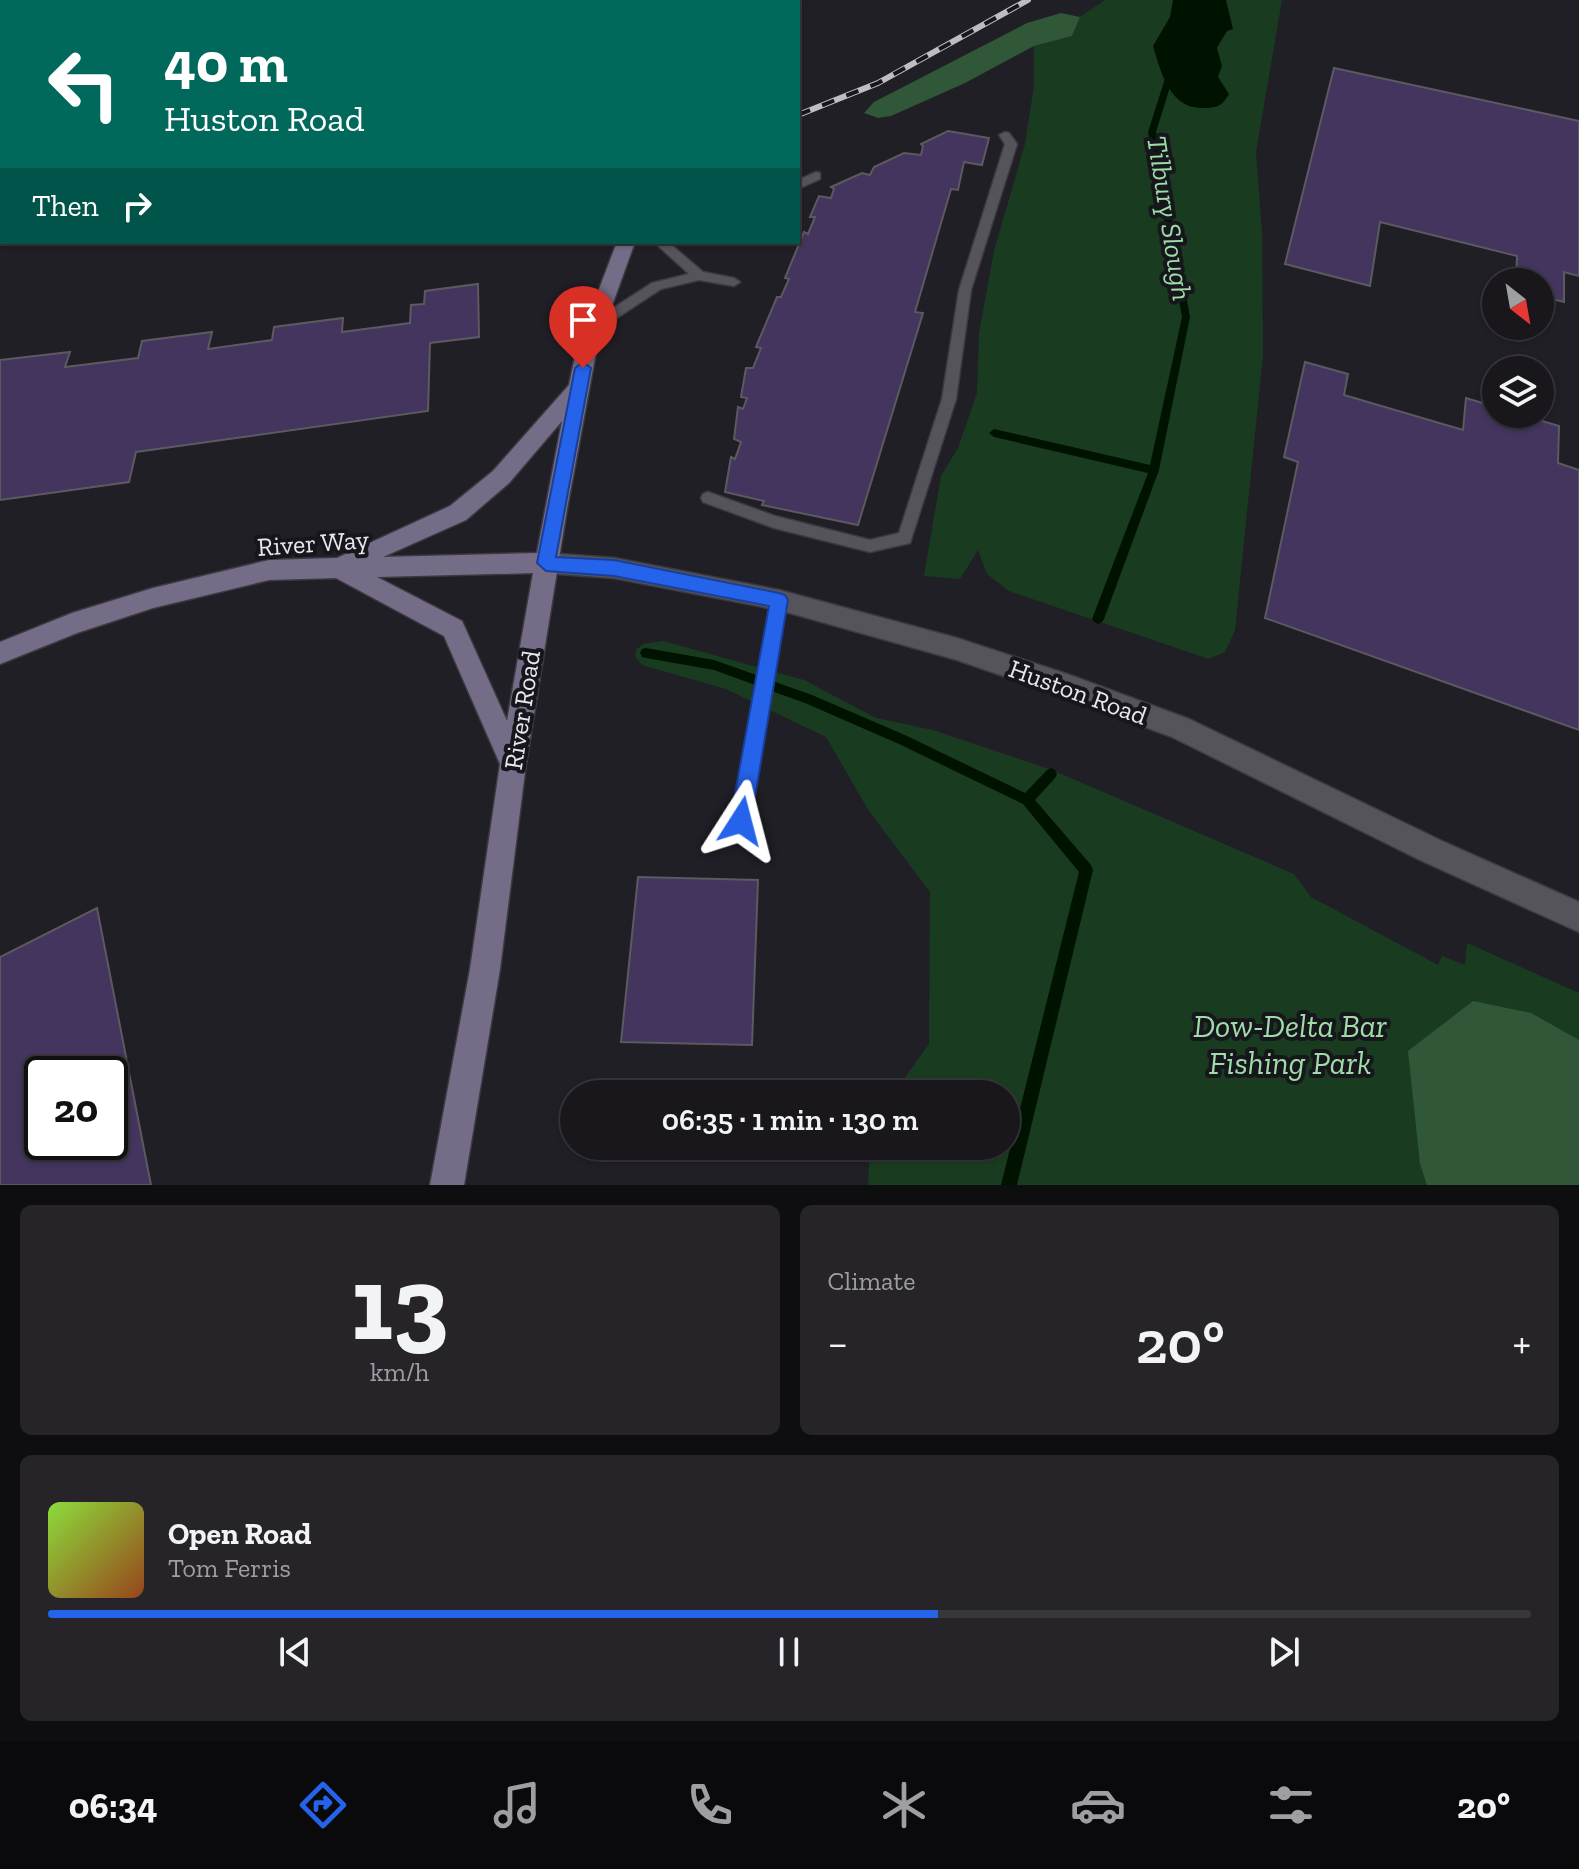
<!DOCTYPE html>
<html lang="en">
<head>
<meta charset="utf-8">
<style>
  body { margin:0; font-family:"Zilla Slab",serif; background:#262429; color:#f1f3f6; height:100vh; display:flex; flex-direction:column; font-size:30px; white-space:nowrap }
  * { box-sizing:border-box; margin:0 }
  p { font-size:26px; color:#9f9fa3 }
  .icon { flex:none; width:44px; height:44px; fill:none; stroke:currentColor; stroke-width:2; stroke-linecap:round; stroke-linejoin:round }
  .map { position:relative; height:1185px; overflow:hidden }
  .sheet { display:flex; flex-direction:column; gap:20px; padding:20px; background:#0e0d0f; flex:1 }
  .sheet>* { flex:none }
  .hud { position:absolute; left:0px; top:0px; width:800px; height:244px; box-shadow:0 2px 6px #0004,0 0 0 2px #37363b; background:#00695c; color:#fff; overflow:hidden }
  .needle { width:52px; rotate:149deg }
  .controls { position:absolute; left:1482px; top:268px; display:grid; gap:16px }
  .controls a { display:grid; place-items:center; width:72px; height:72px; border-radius:50%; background:#19171c; box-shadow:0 2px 6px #0004,0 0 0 2px #37363b; font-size:40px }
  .speed { position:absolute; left:24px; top:1056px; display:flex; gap:16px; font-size:40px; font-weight:700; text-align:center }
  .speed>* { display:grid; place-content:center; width:104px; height:104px; border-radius:50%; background:#19171c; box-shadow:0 2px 6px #0004,0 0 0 2px #37363b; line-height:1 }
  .speed .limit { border:4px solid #111; border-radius:12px; background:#fff; color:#111 }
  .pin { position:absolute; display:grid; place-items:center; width:68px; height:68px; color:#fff; margin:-82px -34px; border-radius:50% 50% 50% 0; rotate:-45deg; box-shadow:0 0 8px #0007 }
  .pin .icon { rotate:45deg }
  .me { position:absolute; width:88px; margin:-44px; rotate:9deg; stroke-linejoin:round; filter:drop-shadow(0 0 6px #0008) }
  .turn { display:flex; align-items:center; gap:28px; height:168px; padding:0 32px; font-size:36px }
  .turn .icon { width:104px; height:104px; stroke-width:2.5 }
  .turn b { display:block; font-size:56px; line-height:68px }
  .then { display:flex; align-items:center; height:76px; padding:0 32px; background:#0003; gap:16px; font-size:30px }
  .big { font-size:60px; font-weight:600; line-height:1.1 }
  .sheet .card { flex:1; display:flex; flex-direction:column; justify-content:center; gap:12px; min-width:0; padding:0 28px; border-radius:12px; background:#262429 }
  .sheet .dial { align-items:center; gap:0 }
  .dial b { font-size:104px; line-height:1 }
  .song { display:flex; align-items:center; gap:24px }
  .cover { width:96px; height:96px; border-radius:12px; background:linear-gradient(135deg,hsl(90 70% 55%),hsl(20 70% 35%)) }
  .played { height:8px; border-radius:4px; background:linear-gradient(90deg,#2563eb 60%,#37363b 60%) }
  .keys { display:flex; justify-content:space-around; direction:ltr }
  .heat { display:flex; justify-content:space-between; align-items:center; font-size:44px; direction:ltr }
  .sheet .tiles { flex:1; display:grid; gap:20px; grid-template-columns:1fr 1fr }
  .card:last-child { grid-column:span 2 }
  .trip { position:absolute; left:560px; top:1080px; width:460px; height:80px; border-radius:40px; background:#19171c; box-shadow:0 2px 6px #0004,0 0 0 2px #37363b; font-weight:600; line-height:80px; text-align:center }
  .tab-bar { display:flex; height:128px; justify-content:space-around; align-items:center; background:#0a090b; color:#9f9fa3 }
  .tab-bar .icon { width:56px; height:56px }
  .tab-bar .on { color:#2563eb }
  .tab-bar b { font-size:36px; color:#f1f3f6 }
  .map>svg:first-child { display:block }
  .green { fill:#193c20 }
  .forest { fill:#305737 }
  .water { fill:#001301 }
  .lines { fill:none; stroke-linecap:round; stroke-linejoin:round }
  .stream { fill:#001301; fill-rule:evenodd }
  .building { fill:#43355d; stroke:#5c5961; stroke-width:2; fill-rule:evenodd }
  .lane-casing { stroke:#3c3a40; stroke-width:3 }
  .street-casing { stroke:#3c3a40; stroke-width:3 }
  .secondary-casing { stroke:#3c3a40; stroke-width:3 }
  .lane { fill:#56545b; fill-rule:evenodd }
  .street { fill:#56545b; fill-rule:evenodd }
  .secondary { fill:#756d87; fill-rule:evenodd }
  .rail-casing { stroke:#bebdc2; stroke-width:6 }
  .rail { stroke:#18161d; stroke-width:4; stroke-dasharray:13; stroke-linecap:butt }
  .route { fill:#2563eb; stroke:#184099; stroke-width:2 }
  .labels { text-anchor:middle; stroke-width:8; stroke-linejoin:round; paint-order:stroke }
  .street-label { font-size:26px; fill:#e8e7ec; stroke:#18161d }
  .water-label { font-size:28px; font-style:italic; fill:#9ddda7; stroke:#18161d }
  .near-park-label { font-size:32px; font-style:italic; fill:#9edda7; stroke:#18161d }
</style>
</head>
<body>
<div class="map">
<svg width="1579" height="1185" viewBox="0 0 1579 1185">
  <rect width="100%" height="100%" fill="#211f26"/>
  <g class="green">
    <path d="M1105 0H1282L1256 152 1262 233 1263 355 1235 630 1225 652 1209 659 1009 591 987 574 978 550 960 579 924 576 941 476 958 448 977 393 979 334 994 251 1025 144 1034 86V46L1072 36 1080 17Z"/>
    <path d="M663 641 804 680 876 718 933 730 1052 770 1294 874 1311 897 1438 965 1442 956 1465 965 1467 943 1579 993V1185H868L870 1146H1006V1094H893L929 1044 930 892 869 811 826 737 726 689 642 665 635 656 636 650 643 644Z"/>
  </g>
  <g class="forest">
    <path d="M1061 13 1080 17 1072 36 1034 46 965 83 891 116 878 118 864 113 874 102 1027 23Z"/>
    <path d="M1473 1001 1531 1013 1579 1040V1185H1427L1420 1164 1408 1051Z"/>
  </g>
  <path class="water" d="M1173 0H1226L1233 29 1227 31 1217 48 1222 66 1218 77 1229 94C1222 107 1216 108 1202 108 1169 108 1161 72 1153 46L1170 17Z"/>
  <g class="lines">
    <g class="stream">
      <path d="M1168 69 1175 71 1156 132 1190 317 1159 470 1104 619 1102 622 1098 624 1094 622 1092 619 1148 473 994 437 989 433 994 429 1150 465 1182 317 1148 132Z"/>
      <path d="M646 648 714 660 812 695 907 736 1025 793 1047 770 1051 768 1055 770 1057 774 1055 778 1035 800 1091 865 1093 870 1017 1185H1001L1079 872 1023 804 899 744 805 703 714 670 646 658 642 657 640 653 642 649Z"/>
    </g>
  </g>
  <g class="building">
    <path d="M0 0H375L2 2 0 100Z"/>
    <path d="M1334 68 1579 121V276L1564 272V302L1540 296V282H1516L1517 256 1380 222 1370 286 1285 264Z"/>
    <path d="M948 131 989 138 982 165 964 162 958 190 951 189 915 312 923 313 858 525 762 505 764 501 725 492 731 457 735 459 741 442 734 439 738 407 743 409 747 398 741 397 746 368H753L761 348 756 347 777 297H781L789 279 785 278 804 232 808 234 815 217H810L819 196 831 198 834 189 831 187 862 173 870 175 874 167 904 153 921 155 923 146 921 144Z"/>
    <path d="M478 284 479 337 430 343 428 411 136 452 129 482 0 500V360L70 352 65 367 138 358 142 341 212 332 208 349 272 340 274 327 343 318 342 332 410 323 411 305 424 304 425 291Z"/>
    <path d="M1305 362 1348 374 1344 395 1463 430 1466 398 1496 407V414H1519L1559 426 1558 463 1579 470V730L1265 618 1298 462 1284 457Z"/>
    <path d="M638 877 758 880 752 1045 621 1042Z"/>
    <path d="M97 908 151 1185H0V957ZM42 1074H110V1142H42Z"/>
  </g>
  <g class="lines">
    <g class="lane-casing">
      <g id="lane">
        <path d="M1005 132 1009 133 1017 144 971 290 956 399 910 543 870 552 774 528 703 502 701 498 703 494 708 492 775 516 870 540 899 533 942 399 959 290 1005 144 999 135Z"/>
        <path d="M816 172 820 173V179L798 189V180Z"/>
        <path d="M654 242H668L703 272 734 278 740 282 734 286 699 280 661 289 600 329H590V323L652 283 689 274Z"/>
        <path d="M779 593 785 595 787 600 750 821 748 827 741 830 734 827 732 821 771 600 773 595Z"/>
      </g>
    </g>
    <g class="street-casing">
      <path id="street" d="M546 553 614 558 779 590 957 638 1067 674 1189 719 1442 841 1579 902V932L1422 861 1172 737 1067 698 957 660 779 610 614 578 546 573 538 570 534 563 538 556Z"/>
    </g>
    <g class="secondary-casing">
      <path id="secondary" d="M617 242H635L597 347 567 509 526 764 500 969 464 1185H430L470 969 500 764 444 636 336 578 269 580 153 608 77 633 0 664V642L72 613 153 588 269 560 337 558 450 506 493 471 569 385 577 347ZM562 421 537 553 383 557 466 520 509 483ZM533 573 507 721 462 621 377 577Z"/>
    </g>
    <use href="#lane" class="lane"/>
    <use href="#street" class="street"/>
    <use href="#secondary" class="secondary"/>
    <g class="rail-casing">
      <g id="rail">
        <path d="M497 2 501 0"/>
        <path d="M798 115 878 83 1028 0"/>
      </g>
    </g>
    <use href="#rail" class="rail"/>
  </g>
  <path class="route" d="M583 362 591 368 556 557 614 560 779 593 785 595 788 600 751 821 748 828 741 831 733 828 730 821 769 606 614 576 546 571 537 563 575 368Z"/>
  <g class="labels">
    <g class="street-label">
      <text transform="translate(313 543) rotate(-4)" y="9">River Way</text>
      <text transform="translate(1078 692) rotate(20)" y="9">Huston Road</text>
      <text transform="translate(522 710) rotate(-81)" y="9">River Road</text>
    </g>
    <g class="water-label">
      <text transform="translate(1170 218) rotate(81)" y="10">Tilbury Slough</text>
    </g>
    <g class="near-park-label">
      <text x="1290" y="1037">Dow-Delta Bar<tspan x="1290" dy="37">Fishing Park</tspan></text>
    </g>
  </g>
</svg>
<div class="controls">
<a><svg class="needle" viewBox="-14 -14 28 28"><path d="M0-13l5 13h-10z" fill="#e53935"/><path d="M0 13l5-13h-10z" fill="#9f9fa3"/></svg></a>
<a><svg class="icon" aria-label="layers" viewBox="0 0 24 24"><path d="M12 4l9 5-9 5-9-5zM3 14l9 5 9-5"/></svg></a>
</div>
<div class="speed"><div class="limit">20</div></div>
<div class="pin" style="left:583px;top:368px;background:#d93025"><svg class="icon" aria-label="arrive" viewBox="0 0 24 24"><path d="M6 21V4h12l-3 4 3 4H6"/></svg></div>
<svg class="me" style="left:741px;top:821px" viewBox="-20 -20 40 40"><path d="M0-17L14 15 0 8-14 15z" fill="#2563eb" stroke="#fff" stroke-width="4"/></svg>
<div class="trip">06:35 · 1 min · 130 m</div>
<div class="hud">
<div class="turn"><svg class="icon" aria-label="left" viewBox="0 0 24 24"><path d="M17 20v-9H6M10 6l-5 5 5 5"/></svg><div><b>40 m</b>Huston Road</div></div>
<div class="then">Then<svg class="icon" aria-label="right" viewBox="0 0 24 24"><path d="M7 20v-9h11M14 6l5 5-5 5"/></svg></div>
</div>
</div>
<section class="sheet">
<div class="tiles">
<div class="card dial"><b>13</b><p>km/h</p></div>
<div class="card"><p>Climate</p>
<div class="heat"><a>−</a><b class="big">20°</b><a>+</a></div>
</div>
<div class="card">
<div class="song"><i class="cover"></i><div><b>Open Road</b><p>Tom Ferris</p></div></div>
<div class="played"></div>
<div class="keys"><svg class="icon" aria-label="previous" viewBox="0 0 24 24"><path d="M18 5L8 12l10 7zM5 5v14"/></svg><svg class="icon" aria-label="pause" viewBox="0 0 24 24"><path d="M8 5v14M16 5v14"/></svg><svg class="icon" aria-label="next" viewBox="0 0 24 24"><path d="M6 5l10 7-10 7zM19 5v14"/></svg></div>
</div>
</div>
</section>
<nav class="tab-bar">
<b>06:34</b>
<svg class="icon on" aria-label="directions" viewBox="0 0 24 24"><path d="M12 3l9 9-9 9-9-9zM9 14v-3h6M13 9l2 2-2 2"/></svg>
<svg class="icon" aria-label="music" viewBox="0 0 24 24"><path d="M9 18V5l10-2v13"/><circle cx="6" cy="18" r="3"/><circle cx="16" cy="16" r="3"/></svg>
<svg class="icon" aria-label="phone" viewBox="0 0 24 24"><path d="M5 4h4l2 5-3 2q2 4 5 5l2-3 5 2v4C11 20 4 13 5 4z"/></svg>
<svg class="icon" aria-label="climate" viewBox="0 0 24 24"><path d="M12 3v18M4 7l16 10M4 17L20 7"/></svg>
<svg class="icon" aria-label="car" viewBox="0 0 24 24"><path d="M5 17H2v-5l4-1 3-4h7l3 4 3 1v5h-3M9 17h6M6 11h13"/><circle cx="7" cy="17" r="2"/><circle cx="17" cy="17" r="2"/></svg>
<svg class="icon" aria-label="filters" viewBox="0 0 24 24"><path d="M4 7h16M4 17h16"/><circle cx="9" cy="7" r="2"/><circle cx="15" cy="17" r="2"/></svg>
<b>20°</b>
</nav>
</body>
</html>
